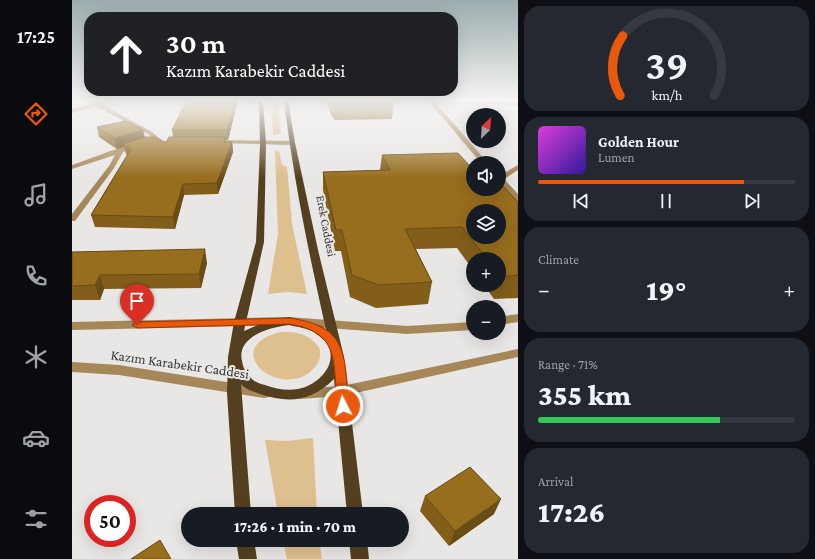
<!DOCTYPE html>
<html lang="en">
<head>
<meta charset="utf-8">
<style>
  body { margin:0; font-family:"Crimson Pro",serif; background:#242831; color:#f1f3f6; height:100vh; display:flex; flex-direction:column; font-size:15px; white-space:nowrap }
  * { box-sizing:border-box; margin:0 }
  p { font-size:13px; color:#9ea1a6 }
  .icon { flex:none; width:22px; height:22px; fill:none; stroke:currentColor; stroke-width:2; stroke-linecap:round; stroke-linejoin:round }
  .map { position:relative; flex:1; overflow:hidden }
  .drawer { display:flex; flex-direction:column; gap:6px; padding:6px; background:#0d0f14; width:297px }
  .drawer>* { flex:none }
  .guide { position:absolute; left:12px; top:12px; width:374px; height:84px; border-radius:16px; box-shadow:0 4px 16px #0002; background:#202124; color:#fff; overflow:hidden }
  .needle { width:26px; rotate:25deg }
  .fabs { position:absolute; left:394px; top:108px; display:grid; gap:8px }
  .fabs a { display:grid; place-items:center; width:40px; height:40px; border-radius:50%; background:#171b24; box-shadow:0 4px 16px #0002; font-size:20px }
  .speed { position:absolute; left:12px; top:495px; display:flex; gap:8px; font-size:20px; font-weight:700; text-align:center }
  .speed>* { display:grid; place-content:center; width:52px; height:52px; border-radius:50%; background:#171b24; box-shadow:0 4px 16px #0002; line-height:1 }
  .speed .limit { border:6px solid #d22; background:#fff; color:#111 }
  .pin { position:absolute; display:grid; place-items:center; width:34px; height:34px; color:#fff; margin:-41px -17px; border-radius:50% 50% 50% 0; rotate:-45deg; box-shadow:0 0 4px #0007 }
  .pin .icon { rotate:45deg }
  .me { position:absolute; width:44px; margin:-22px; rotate:355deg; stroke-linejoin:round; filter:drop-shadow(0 0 3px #0008) }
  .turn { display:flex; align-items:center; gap:14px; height:84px; padding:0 16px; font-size:18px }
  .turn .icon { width:52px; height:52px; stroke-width:2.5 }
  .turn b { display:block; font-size:28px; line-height:34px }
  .big { font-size:30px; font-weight:800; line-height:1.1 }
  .drawer .tile { flex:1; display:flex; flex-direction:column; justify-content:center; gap:6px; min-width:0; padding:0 14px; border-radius:16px; background:#242831 }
  .drawer .dial { align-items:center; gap:0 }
  .dial svg { height:104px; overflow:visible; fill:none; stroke:#363941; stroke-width:7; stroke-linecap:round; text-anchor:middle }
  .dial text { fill:#f1f3f6; stroke:none }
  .song { display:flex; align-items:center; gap:12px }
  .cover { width:48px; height:48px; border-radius:6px; background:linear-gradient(135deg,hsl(300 70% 55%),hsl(250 70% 35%)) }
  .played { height:4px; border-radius:2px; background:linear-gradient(90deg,#ea580c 80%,#363941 80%) }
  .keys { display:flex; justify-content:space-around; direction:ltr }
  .heat { display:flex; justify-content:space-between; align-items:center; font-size:22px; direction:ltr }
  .charge { height:6px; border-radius:3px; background:linear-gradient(90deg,#34c759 71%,#363941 0) }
  .trip { position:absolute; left:109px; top:507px; width:228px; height:40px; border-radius:20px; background:#171b24; box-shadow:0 4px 16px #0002; font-weight:800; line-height:40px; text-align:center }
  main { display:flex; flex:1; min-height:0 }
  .tab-bar { display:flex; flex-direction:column; width:72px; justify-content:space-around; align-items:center; background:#090b0e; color:#9ea1a6 }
  .tab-bar .icon { width:28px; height:28px }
  .tab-bar .selected { color:#ea580c }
  .tab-bar b { font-size:18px; color:#f1f3f6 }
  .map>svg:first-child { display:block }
  .green { fill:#debf8e }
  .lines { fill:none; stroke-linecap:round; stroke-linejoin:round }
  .minor { fill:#a68858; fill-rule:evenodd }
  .major { fill:#54401f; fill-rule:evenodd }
  .wall { fill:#825e1a }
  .shaded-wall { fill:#6a4c15 }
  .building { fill:#976d1e; stroke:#6a4c15; fill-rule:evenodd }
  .route { fill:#ea580c; stroke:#983908 }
  .labels { text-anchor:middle; stroke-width:4; stroke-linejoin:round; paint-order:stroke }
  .street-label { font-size:12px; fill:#373735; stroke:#e9e7e5 }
  .near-street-label { font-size:14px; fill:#373735; stroke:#e9e7e5 }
</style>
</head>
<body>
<main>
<nav class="tab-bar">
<b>17:25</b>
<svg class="icon selected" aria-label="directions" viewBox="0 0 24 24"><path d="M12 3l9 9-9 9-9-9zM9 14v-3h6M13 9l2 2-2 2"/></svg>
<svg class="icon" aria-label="music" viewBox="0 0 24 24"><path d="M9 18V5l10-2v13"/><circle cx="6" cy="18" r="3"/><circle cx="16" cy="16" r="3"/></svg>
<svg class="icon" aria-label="phone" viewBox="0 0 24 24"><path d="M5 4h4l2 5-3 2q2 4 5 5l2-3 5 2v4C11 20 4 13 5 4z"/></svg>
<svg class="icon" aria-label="climate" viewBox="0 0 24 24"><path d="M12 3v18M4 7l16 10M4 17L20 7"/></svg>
<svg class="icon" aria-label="car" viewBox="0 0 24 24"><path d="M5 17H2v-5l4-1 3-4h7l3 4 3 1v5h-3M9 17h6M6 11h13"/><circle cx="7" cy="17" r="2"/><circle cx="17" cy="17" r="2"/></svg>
<svg class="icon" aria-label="filters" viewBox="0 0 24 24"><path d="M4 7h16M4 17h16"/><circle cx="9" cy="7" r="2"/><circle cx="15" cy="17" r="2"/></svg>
</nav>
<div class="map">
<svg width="446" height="559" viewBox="0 0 446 559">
  <rect width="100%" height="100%" fill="#e9e7e5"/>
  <g class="green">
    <path d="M199 100H206L209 134 201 135Z"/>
    <path d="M203 151H207L210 165 215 167 220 224 235 294 217 292 196 294 206 234Z"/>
    <path d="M208 332C222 331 237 334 246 346 250 352 248 361 244 366 213 405 143 349 208 332Z"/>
    <path d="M241 438 245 514H206L193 440 215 441Z"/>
    <path d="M211 540H247L250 559H215Z"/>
  </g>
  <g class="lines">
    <g class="minor">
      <path d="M15 100H21L27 103 80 132 91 141 108 140 111 142 108 144 76 145 51 152 42 168 3 221H0V214L37 166 43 155 0 169V165C27 156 56 142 84 141L76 134 24 106 0 113V109L20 104Z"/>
      <path d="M172 100H185L190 102 188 103Z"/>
      <path d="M356 100H361L416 163H409Z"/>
      <path d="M406 100 446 102V106L408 101Z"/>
      <path d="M148 140 220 141 223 143 220 145 146 143 145 142Z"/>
      <path d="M446 165V170L432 179 446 194V200H443L427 182V176Z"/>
      <path d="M446 314V322L427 325V317Z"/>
      <path d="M217 317 335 326 401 322V330L335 334 217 325 0 330V322Z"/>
      <path d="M446 349V357L270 396 228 399 223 398 221 394 223 390 228 389 270 386Z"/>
      <path d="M0 362 47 365 192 388 197 389 199 393 197 397 192 398 47 375 0 372Z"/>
    </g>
    <g class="major">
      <path d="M187 100H191L194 144 192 242 172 331 193 322 217 317 250 326 254 330C237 254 221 177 212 100H216L223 143 246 250 272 357 291 514H275L262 379C240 401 217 404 188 394 181 391 174 390 169 384L179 514H163L155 393 156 357 162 322 184 242 188 144ZM217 325C225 327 236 328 243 333 247 336 254 341 256 345 266 365 246 385 226 389 215 391 204 389 193 385 187 383 182 382 178 377 173 372 171 367 170 361 164 336 199 327 217 325Z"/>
      <path d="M164 540H182L185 559H167Z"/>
      <path d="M277 540H295L297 559H279Z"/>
    </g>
  </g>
  <g class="wall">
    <path d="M166 100 156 140H153L154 142H160L161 152 146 194 112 195 103 229 23 227 19 215 55 155 54 154 52 147 45 149 27 137 25 127 71 130 73 138 94 143 101 137 100 130Z"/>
    <path d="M254 100H321L322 101 320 119 263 120 259 115Z"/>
    <path d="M310 155 397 165 445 201H446V298L422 299 412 285H427V259H401V270L385 248 344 249 360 282 356 304 304 308 278 297 269 251H263L251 190V172L308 170Z"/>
    <path d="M0 252 135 263 129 288 32 289 28 300H0Z"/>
    <path d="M353 496 422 514 377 546 348 511Z"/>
  </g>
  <g class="shaded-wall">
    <path d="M163 100H166L156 140 155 130Z"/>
    <path d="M71 130 73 140 51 144 52 147 45 149 43 138Z"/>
    <path d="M160 142 161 152 146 194 145 183Z"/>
    <path d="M111 184 112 195 103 229 101 217Z"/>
    <path d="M133 249 135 263 129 288 127 274Z"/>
    <path d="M28 275 32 289 28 300 23 285Z"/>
    <path d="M429 499 422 514 377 546 383 531Z"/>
  </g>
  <g class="building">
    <path d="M115 100H163L155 130H100Z"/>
    <path d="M262 100H321L322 101 264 102Z"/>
    <path d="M54 121 71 130 43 138 25 127Z"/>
    <path d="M74 137H82L94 143 97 137H153L152 142H160L145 183 111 184 101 217 19 215 59 149 51 144Z"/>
    <path d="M386 153 397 165H401V189H427V182L445 201H446V275L429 277 427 274V259H415L390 227 333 229 360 282 307 285 280 275 270 230H264L251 172 318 170 310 155ZM401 211H427V237H401Z"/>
    <path d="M133 249 127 274 28 275 23 285 0 286V252Z"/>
    <path d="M398 467 429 499 383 531 353 496Z"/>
    <path d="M88 540 99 559H59Z"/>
  </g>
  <linearGradient id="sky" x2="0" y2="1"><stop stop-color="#9cacae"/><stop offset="0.56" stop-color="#f5f4f3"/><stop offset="1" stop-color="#f5f4f3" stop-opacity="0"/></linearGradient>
  <rect width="446" height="178" fill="url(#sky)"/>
  <path class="route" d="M217 318C277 326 272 355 277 406L276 409 271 410 267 409 265 406C261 363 269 332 217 324L65 328 60 325 65 322Z"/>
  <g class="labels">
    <g class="street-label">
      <text transform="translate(254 226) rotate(79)" y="4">Erek Caddesi</text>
    </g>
    <g class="near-street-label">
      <text transform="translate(108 364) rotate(8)" y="5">Kazım Karabekir Caddesi</text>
    </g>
  </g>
</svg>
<div class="fabs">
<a><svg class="needle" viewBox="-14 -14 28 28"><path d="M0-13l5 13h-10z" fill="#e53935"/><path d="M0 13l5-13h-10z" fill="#9ea1a6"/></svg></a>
<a><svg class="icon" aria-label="sound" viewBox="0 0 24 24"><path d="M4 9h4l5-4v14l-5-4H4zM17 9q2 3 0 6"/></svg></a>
<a><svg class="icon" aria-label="layers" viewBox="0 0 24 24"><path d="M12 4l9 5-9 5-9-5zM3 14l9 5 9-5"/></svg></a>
<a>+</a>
<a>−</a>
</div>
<div class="speed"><div class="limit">50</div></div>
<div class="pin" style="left:65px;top:325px;background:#d93025"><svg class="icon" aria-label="arrive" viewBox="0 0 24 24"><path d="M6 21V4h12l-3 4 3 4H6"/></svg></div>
<svg class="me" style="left:271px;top:406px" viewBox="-20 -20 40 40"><circle r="17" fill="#ea580c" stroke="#fff" stroke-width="3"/><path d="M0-11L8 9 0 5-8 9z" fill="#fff"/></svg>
<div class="trip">17:26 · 1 min · 70 m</div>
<div class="guide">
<div class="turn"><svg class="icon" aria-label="ahead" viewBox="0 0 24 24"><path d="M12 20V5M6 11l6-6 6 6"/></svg><div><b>30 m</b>Kazım Karabekir Caddesi</div></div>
</div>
</div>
<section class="drawer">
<div class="tile dial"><svg viewBox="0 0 100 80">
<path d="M14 69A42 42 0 1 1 86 69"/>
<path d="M14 69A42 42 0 0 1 16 23" stroke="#ea580c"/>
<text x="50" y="56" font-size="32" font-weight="700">39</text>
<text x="50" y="72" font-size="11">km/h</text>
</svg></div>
<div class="tile">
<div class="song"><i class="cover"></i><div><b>Golden Hour</b><p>Lumen</p></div></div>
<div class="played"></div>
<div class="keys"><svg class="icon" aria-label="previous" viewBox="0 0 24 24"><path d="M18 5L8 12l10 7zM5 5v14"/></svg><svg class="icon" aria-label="pause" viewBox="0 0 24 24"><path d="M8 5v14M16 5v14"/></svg><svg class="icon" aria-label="next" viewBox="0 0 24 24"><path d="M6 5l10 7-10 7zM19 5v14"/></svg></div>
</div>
<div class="tile"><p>Climate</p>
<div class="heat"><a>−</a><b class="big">19°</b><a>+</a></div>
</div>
<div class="tile"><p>Range · 71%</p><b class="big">355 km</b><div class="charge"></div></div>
<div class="tile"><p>Arrival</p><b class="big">17:26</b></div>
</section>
</main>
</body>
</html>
